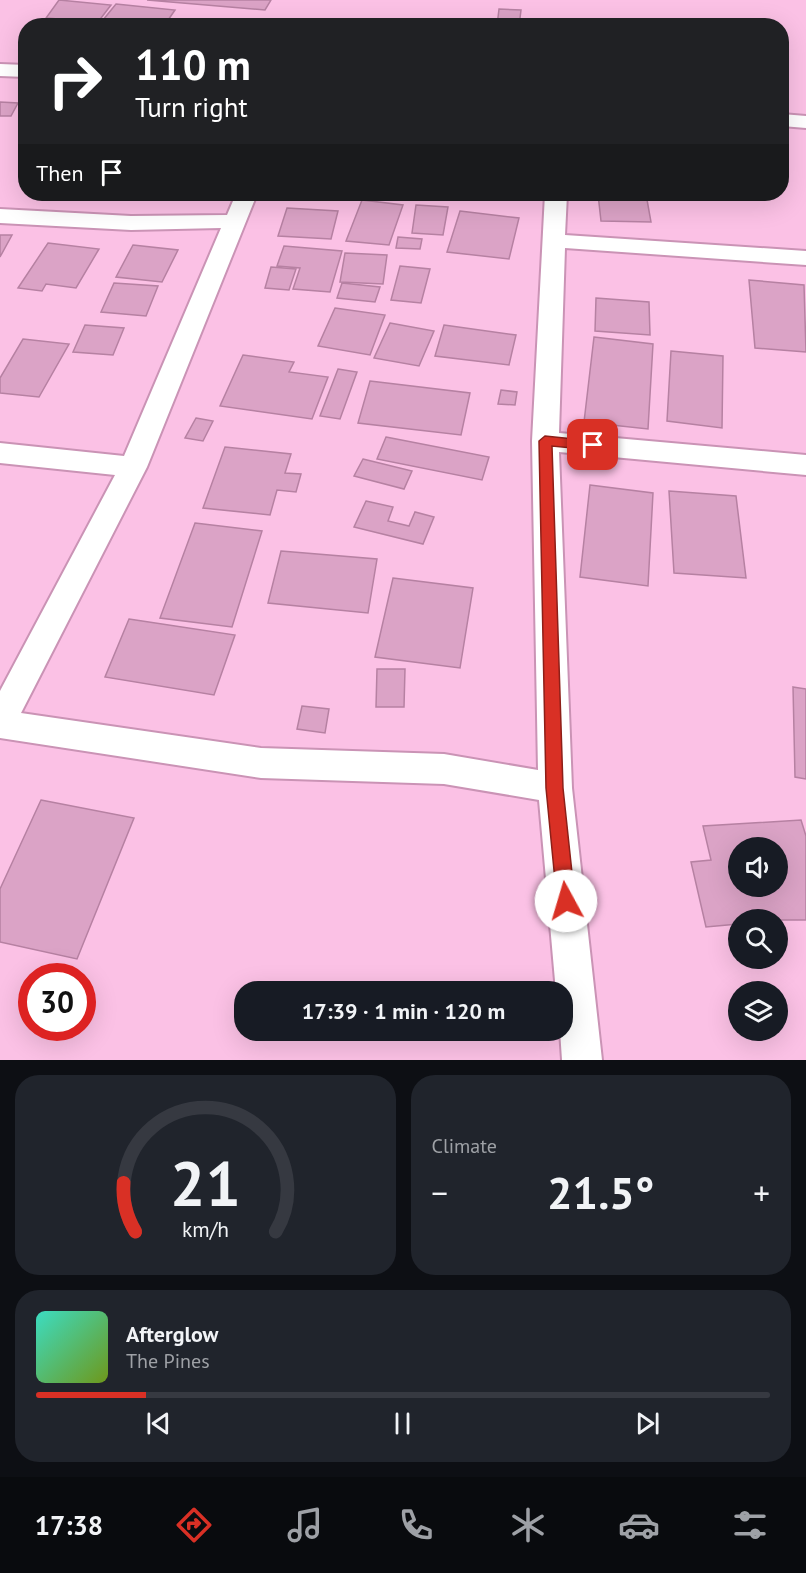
<!DOCTYPE html>
<html lang="en">
<head>
<meta charset="utf-8">
<style>
  body { margin:0; font-family:"PT Sans",sans-serif; background:#20242c; color:#f1f3f6; height:100vh; display:flex; flex-direction:column; font-size:22px; white-space:nowrap }
  * { box-sizing:border-box; margin:0 }
  p { font-size:20px; color:#9ea1a6 }
  .icon { flex:none; width:33px; height:33px; fill:none; stroke:currentColor; stroke-width:2; stroke-linecap:round; stroke-linejoin:round }
  .map { position:relative; height:1060px; overflow:hidden }
  .panel { display:flex; flex-direction:column; gap:15px; padding:15px; background:#0d0f14; flex:1 }
  .panel>* { flex:none }
  .banner { position:absolute; left:18px; top:18px; width:771px; height:183px; border-radius:24px; box-shadow:0 6px 24px #0002; background:#202124; color:#fff; overflow:hidden }
  .controls { position:absolute; left:728px; top:837px; display:grid; gap:12px }
  .controls a { display:grid; place-items:center; width:60px; height:60px; border-radius:50%; background:#171b24; box-shadow:0 6px 24px #0002; font-size:30px }
  .speed { position:absolute; left:18px; top:963px; display:flex; gap:12px; font-size:30px; font-weight:700; text-align:center }
  .speed>* { display:grid; place-content:center; width:78px; height:78px; border-radius:50%; background:#171b24; box-shadow:0 6px 24px #0002; line-height:1 }
  .speed .limit { border:9px solid #d22; background:#fff; color:#111 }
  .pin { position:absolute; display:grid; place-items:center; width:51px; height:51px; color:#fff; margin:-26px; border-radius:12px; box-shadow:0 3px 9px #0006 }
  .me { position:absolute; width:66px; margin:-33px; rotate:354deg; stroke-linejoin:round; filter:drop-shadow(0 0 4px #0008) }
  .turn { display:flex; align-items:center; gap:21px; height:126px; padding:0 18px; font-size:27px }
  .turn .icon { width:78px; height:78px; stroke-width:2.5 }
  .turn b { display:block; font-size:42px; line-height:51px }
  .then { display:flex; align-items:center; height:57px; padding:0 18px; background:#0003; gap:12px; font-size:22px }
  .big { font-size:45px; font-weight:600; line-height:1.1 }
  .panel .widget { flex:1; display:flex; flex-direction:column; justify-content:center; gap:9px; min-width:0; padding:0 21px; border-radius:24px; background:#20242c }
  .panel .dial { align-items:center; gap:0 }
  .dial svg { height:156px; overflow:visible; fill:none; stroke:#363941; stroke-width:7; stroke-linecap:round; text-anchor:middle }
  .dial text { fill:#f1f3f6; stroke:none }
  .song { display:flex; align-items:center; gap:18px }
  .cover { width:72px; height:72px; border-radius:9px; background:linear-gradient(135deg,hsl(170 70% 55%),hsl(80 70% 35%)) }
  .played { height:6px; border-radius:3px; background:linear-gradient(90deg,#d93025 15%,#363941 15%) }
  .keys { display:flex; justify-content:space-around; direction:ltr }
  .heat { display:flex; justify-content:space-between; align-items:center; font-size:33px; direction:ltr }
  .panel .tiles { flex:1; display:grid; gap:15px; grid-template-columns:1fr 1fr }
  .widget:last-child { grid-column:span 2 }
  .trip { position:absolute; left:234px; top:981px; width:339px; height:60px; border-radius:24px; background:#171b24; box-shadow:0 6px 24px #0002; font-weight:600; line-height:60px; text-align:center }
  .tabs { display:flex; height:96px; justify-content:space-around; align-items:center; background:#090b0e; color:#9ea1a6 }
  .tabs .icon { width:42px; height:42px }
  .tabs .active { color:#d93025 }
  .tabs b { font-size:27px; color:#f1f3f6 }
  .map>svg:first-child { display:block }
  .building { fill:#dba3c6; stroke:#b681a2; stroke-width:1.5; fill-rule:evenodd }
  .lines { fill:none; stroke-linecap:round; stroke-linejoin:round }
  .street-casing { stroke:#ca93b5; stroke-width:4 }
  .street { fill:#fff; fill-rule:evenodd }
  .route { fill:#d93025; stroke:#8d1f18; stroke-width:1.5 }
</style>
</head>
<body>
<div class="map">
<svg width="806" height="1060" viewBox="0 0 806 1060">
  <rect width="100%" height="100%" fill="#fbc1e5"/>
  <g class="building">
    <path d="M59 0 111 5 98 22 46 18Z"/>
    <path d="M147 0H271L265 10Z"/>
    <path d="M116 4 175 10 164 26 103 20Z"/>
    <path d="M499 9 521 10 519 26H497Z"/>
    <path d="M0 102 18 103 11 116H0Z"/>
    <path d="M598 194H646L651 222 601 221Z"/>
    <path d="M362 200 403 205 389 245 346 241Z"/>
    <path d="M416 205 448 207 443 235 412 233Z"/>
    <path d="M287 208 338 211 331 239 278 236Z"/>
    <path d="M460 211 519 218 509 259 447 252Z"/>
    <path d="M0 235H12L0 257Z"/>
    <path d="M398 237 422 239 420 249 396 248Z"/>
    <path d="M48 243 99 249 76 288 46 284 42 291 18 288Z"/>
    <path d="M133 245 178 250 162 282 116 277Z"/>
    <path d="M284 246 342 251 330 292 293 289 300 268 277 266Z"/>
    <path d="M345 253 387 255 383 284 340 282Z"/>
    <path d="M400 266 430 269 421 303 391 300Z"/>
    <path d="M271 267 296 269 289 290 265 288Z"/>
    <path d="M749 280 804 285 806 352 755 348Z"/>
    <path d="M114 283 158 286 146 316 101 312Z"/>
    <path d="M342 283 380 287 375 302 337 298Z"/>
    <path d="M596 298 649 302 650 335 595 331Z"/>
    <path d="M335 308 385 315 370 355 318 346Z"/>
    <path d="M390 323 434 331 419 366 374 358Z"/>
    <path d="M85 325 124 328 113 355 73 352Z"/>
    <path d="M444 325 516 335 509 365 435 356Z"/>
    <path d="M594 337 653 344 648 429 584 422Z"/>
    <path d="M23 339 69 344 39 397 0 393V378Z"/>
    <path d="M671 351 723 356 722 428 667 421Z"/>
    <path d="M243 355 294 362 289 372 328 377 312 419 220 406Z"/>
    <path d="M338 369 357 372 340 419 320 416Z"/>
    <path d="M370 381 470 393 461 435 358 423Z"/>
    <path d="M501 390 517 392 515 405 498 404Z"/>
    <path d="M196 418 213 421 203 441 185 438Z"/>
    <path d="M386 437 489 457 482 480 377 459Z"/>
    <path d="M225 447 291 454 285 473 301 474 296 492 277 490 270 515 203 508Z"/>
    <path d="M363 459 412 471 404 489 354 476Z"/>
    <path d="M590 485 653 493 648 586 580 577Z"/>
    <path d="M669 491 736 496 746 578 674 573Z"/>
    <path d="M366 501 393 507 388 521 409 526 415 512 434 517 423 544 354 527Z"/>
    <path d="M195 523 262 531 232 627 160 618Z"/>
    <path d="M281 551 377 559 368 613 268 603Z"/>
    <path d="M393 578 473 588 460 668 375 657Z"/>
    <path d="M129 619 235 635 214 695 105 677Z"/>
    <path d="M377 669H405L404 707H376Z"/>
    <path d="M793 687 806 689V779L795 777Z"/>
    <path d="M302 706 329 709 325 733 297 729Z"/>
    <path d="M41 800 134 818 77 959 0 942V889Z"/>
    <path d="M801 820 806 836V920H738V924L706 927 691 862 711 860 703 826ZM738 848H777V886H738Z"/>
  </g>
  <g class="lines">
    <g class="street-casing">
      <g id="street">
        <path d="M0 64 26 65V77L0 76Z"/>
        <path d="M782 114 806 116V128L782 126Z"/>
        <path d="M236 194H257L147 467 21 713 261 748 444 754 538 770 532 441 545 194H567L565 235 806 251V265L565 248 559 433 806 455V475L559 452 572 788 602 1060H562L560 1030H562V992H556L539 800 444 784 261 778 0 738V691L115 475 0 463V443L124 456 221 228 131 230 0 223V209L131 216 227 215Z"/>
      </g>
    </g>
    <use href="#street" class="street"/>
  </g>
  <path class="route" d="M545 436 593 441 599 445 593 450 552 446 563 788 575 901 572 907 566 909 560 907 557 901 546 788 539 441Z"/>
</svg>
<div class="controls">
<a><svg class="icon" aria-label="sound" viewBox="0 0 24 24"><path d="M4 9h4l5-4v14l-5-4H4zM17 9q2 3 0 6"/></svg></a>
<a><svg class="icon" aria-label="search" viewBox="0 0 24 24"><circle cx="10" cy="10" r="6"/><path d="M15 15l6 6"/></svg></a>
<a><svg class="icon" aria-label="layers" viewBox="0 0 24 24"><path d="M12 4l9 5-9 5-9-5zM3 14l9 5 9-5"/></svg></a>
</div>
<div class="speed"><div class="limit">30</div></div>
<div class="pin" style="left:593px;top:445px;background:#d93025"><svg class="icon" aria-label="arrive" viewBox="0 0 24 24"><path d="M6 21V4h12l-3 4 3 4H6"/></svg></div>
<svg class="me" style="left:566px;top:901px" viewBox="-20 -20 40 40"><circle r="19" fill="#fff"/><path d="M0-13L10 11 0 6-10 11z" fill="#d93025"/></svg>
<div class="trip">17:39 · 1 min · 120 m</div>
<div class="banner">
<div class="turn"><svg class="icon" aria-label="right" viewBox="0 0 24 24"><path d="M7 20v-9h11M14 6l5 5-5 5"/></svg><div><b>110 m</b>Turn right</div></div>
<div class="then">Then<svg class="icon" aria-label="arrive" viewBox="0 0 24 24"><path d="M6 21V4h12l-3 4 3 4H6"/></svg></div>
</div>
</div>
<section class="panel">
<div class="tiles">
<div class="widget dial"><svg viewBox="0 0 100 80">
<path d="M14 69A42 42 0 1 1 86 69"/>
<path d="M14 69A42 42 0 0 1 8 44" stroke="#d93025"/>
<text x="50" y="56" font-size="32" font-weight="700">21</text>
<text x="50" y="72" font-size="11">km/h</text>
</svg></div>
<div class="widget"><p>Climate</p>
<div class="heat"><a>−</a><b class="big">21.5°</b><a>+</a></div>
</div>
<div class="widget">
<div class="song"><i class="cover"></i><div><b>Afterglow</b><p>The Pines</p></div></div>
<div class="played"></div>
<div class="keys"><svg class="icon" aria-label="previous" viewBox="0 0 24 24"><path d="M18 5L8 12l10 7zM5 5v14"/></svg><svg class="icon" aria-label="pause" viewBox="0 0 24 24"><path d="M8 5v14M16 5v14"/></svg><svg class="icon" aria-label="next" viewBox="0 0 24 24"><path d="M6 5l10 7-10 7zM19 5v14"/></svg></div>
</div>
</div>
</section>
<nav class="tabs">
<b>17:38</b>
<svg class="icon active" aria-label="directions" viewBox="0 0 24 24"><path d="M12 3l9 9-9 9-9-9zM9 14v-3h6M13 9l2 2-2 2"/></svg>
<svg class="icon" aria-label="music" viewBox="0 0 24 24"><path d="M9 18V5l10-2v13"/><circle cx="6" cy="18" r="3"/><circle cx="16" cy="16" r="3"/></svg>
<svg class="icon" aria-label="phone" viewBox="0 0 24 24"><path d="M5 4h4l2 5-3 2q2 4 5 5l2-3 5 2v4C11 20 4 13 5 4z"/></svg>
<svg class="icon" aria-label="climate" viewBox="0 0 24 24"><path d="M12 3v18M4 7l16 10M4 17L20 7"/></svg>
<svg class="icon" aria-label="car" viewBox="0 0 24 24"><path d="M5 17H2v-5l4-1 3-4h7l3 4 3 1v5h-3M9 17h6M6 11h13"/><circle cx="7" cy="17" r="2"/><circle cx="17" cy="17" r="2"/></svg>
<svg class="icon" aria-label="filters" viewBox="0 0 24 24"><path d="M4 7h16M4 17h16"/><circle cx="9" cy="7" r="2"/><circle cx="15" cy="17" r="2"/></svg>
</nav>
</body>
</html>
